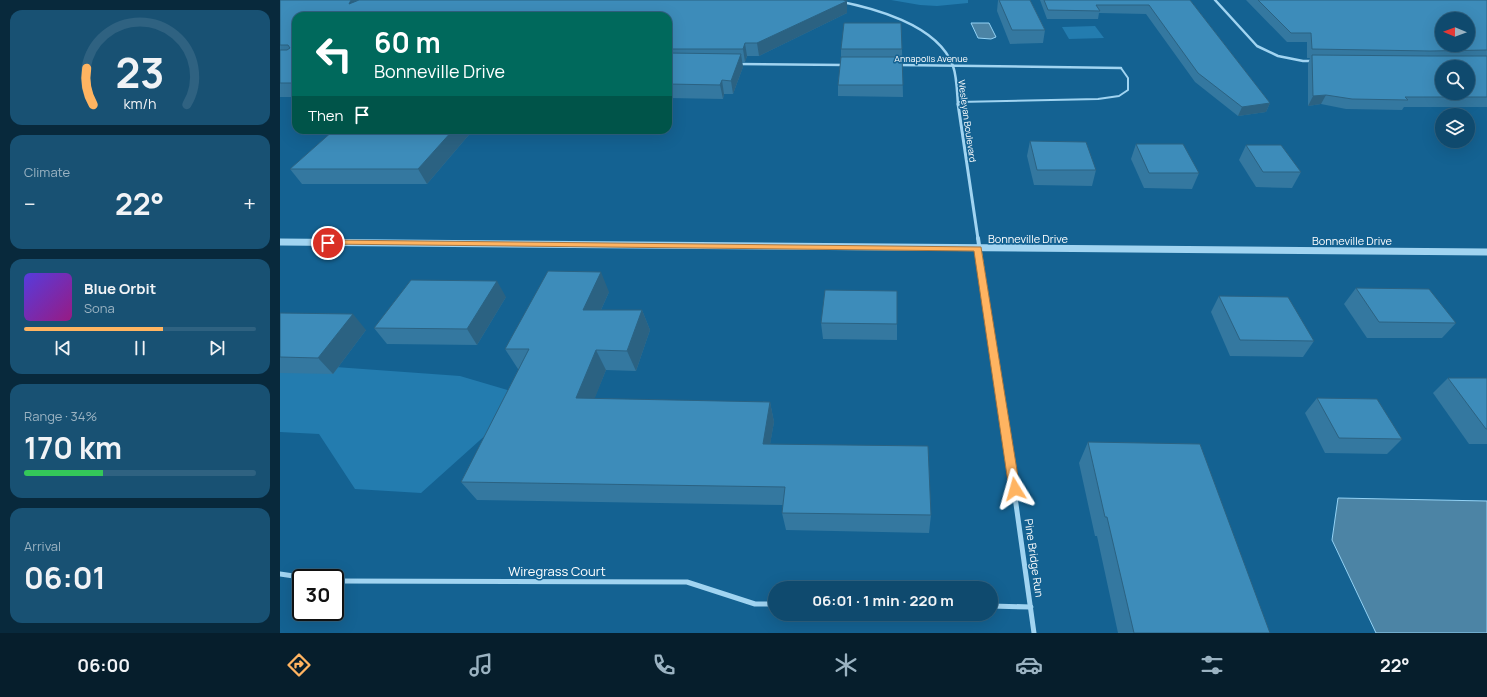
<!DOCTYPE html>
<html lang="en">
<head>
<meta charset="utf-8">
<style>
  body { margin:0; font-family:Manrope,sans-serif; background:#185173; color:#f1f3f6; height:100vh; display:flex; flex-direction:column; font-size:15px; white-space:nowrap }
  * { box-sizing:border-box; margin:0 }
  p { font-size:13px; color:#9bb3c2 }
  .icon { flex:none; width:22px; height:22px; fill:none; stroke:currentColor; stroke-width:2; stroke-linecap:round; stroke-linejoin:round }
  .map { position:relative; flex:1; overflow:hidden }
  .sheet { display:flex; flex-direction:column; gap:10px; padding:10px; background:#08293c; width:280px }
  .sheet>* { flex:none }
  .top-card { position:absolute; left:12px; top:12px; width:380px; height:122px; border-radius:12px; box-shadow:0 4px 16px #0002,0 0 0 1px #2f6281; background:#00695c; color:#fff; overflow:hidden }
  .needle { width:26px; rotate:271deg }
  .buttons { position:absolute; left:1155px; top:12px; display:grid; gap:8px }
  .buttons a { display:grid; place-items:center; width:40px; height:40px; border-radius:50%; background:#0f4a6e; box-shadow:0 4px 16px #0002,0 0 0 1px #2f6281; font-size:20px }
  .speed { position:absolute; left:12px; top:569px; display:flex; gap:8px; font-size:20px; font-weight:700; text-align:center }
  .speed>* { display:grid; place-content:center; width:52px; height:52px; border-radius:50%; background:#0f4a6e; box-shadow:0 4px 16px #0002,0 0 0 1px #2f6281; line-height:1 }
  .speed .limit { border:2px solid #111; border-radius:6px; background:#fff; color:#111 }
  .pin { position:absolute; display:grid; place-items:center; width:34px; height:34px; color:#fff; margin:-17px; border:2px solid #fff; border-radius:50%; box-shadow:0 1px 4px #0007 }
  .me { position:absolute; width:44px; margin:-22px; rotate:352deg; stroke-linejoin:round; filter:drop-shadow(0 0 3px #0008) }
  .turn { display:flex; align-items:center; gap:14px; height:84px; padding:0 16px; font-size:18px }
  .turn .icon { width:52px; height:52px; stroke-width:2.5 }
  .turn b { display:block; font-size:28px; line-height:34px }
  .then { display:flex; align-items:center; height:38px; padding:0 16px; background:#0003; gap:8px; font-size:15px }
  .big { font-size:30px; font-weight:700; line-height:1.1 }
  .sheet .card { flex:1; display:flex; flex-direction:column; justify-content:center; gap:6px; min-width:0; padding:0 14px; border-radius:12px; background:#185173 }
  .sheet .dial { align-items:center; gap:0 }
  .dial svg { height:104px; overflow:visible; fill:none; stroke:#2f6281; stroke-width:7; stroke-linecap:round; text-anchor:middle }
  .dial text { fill:#f1f3f6; stroke:none }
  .song { display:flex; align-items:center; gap:12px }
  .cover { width:48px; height:48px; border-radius:6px; background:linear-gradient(135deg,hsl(250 70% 55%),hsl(310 70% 35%)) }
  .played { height:4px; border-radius:2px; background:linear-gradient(90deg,#ffb461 60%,#2f6281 60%) }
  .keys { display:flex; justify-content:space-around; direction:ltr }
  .heat { display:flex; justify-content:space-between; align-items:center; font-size:22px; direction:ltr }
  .charge { height:6px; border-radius:3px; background:linear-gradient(90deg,#34c759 34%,#2f6281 0) }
  .trip { position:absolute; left:488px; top:581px; width:230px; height:40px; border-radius:20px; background:#0f4a6e; box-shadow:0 4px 16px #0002,0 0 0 1px #2f6281; font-weight:700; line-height:40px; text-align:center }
  .tabs { display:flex; height:64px; justify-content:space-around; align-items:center; background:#061e2c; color:#9bb3c2 }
  .tabs .icon { width:28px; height:28px }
  .tabs .active { color:#ffb461 }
  .tabs b { font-size:18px; color:#f1f3f6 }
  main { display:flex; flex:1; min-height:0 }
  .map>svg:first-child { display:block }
  .green { fill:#237caf }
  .water { fill:#4c84a5; stroke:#93d2f5 }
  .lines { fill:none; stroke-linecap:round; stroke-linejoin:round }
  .service { stroke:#a1d4f1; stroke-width:2 }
  .minor-far3 { stroke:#a1d4f1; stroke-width:2.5 }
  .minor-far2 { stroke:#a1d4f1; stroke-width:3 }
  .minor-far1 { stroke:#a1d4f1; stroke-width:4 }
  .minor { stroke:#a1d4f1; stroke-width:5 }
  .tertiary { stroke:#a1d4f1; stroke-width:7 }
  .wall { fill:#3478a0 }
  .shaded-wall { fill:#2b6282 }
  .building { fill:#3d8cba; stroke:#2b6282; fill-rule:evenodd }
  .route { fill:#ffb461; stroke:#a6753f }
  .labels { text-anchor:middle; stroke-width:3; stroke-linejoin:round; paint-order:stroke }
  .far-street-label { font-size:9px; fill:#fff; stroke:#146292 }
  .street-label { font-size:11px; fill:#fff; stroke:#146292 }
  .near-street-label { font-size:13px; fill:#fff; stroke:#146292 }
</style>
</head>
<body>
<main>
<section class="sheet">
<div class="card dial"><svg viewBox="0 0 100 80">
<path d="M14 69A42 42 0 1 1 86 69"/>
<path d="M14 69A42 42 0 0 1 9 41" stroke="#ffb461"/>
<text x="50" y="56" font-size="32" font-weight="700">23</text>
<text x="50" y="72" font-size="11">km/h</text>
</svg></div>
<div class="card"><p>Climate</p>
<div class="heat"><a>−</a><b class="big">22°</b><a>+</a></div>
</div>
<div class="card">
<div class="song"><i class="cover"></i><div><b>Blue Orbit</b><p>Sona</p></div></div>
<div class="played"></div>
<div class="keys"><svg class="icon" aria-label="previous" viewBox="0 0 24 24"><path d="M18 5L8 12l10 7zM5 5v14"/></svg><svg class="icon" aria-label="pause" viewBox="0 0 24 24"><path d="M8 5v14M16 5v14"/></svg><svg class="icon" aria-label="next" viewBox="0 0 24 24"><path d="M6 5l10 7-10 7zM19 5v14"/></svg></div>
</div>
<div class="card"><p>Range · 34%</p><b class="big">170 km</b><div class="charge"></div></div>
<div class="card"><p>Arrival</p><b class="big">06:01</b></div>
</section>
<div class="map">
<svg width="1207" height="633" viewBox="0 0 1207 633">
  <rect width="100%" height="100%" fill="#146292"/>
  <g class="green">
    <path d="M611 0H688V3L657 6 640 5Z"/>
    <path d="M815 26 824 38 789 39 782 27Z"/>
    <path d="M0 363 180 376 262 400 228 415 141 493 75 489 39 434 0 432Z"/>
  </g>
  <g class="water">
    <path d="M691 23H709L716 37 711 39 698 38Z"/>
    <path d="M1058 498 1207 501V633H1096L1052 540Z"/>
  </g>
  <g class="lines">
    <path class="service" d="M678 102 818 99 839 96 848 90V78L841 68"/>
    <g class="minor-far3">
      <path d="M552 0C591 7 658 24 673 66 677 77 677 93 678 105"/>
      <path d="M935 0 977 46 998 56 1023 61H1033"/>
      <path d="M458 64 565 65"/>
      <path d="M618 65 841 68"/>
    </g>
    <path class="minor-far2" d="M678 104 698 239"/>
    <path class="minor-far1" d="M698 238 723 412"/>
    <g class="minor">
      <path d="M723 411 754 633"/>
      <path d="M0 574 27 578"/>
      <path d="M55 581 407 582 475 604H495"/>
      <path d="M711 606 751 607"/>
    </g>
    <path class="tertiary" d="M0 242 1207 252"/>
  </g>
  <g class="wall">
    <path d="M0 0 567 1V13L479 56H467L465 62H462L463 67 453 94H444L443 99 388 98V16H16V97H0Z"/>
    <path d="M718 0H750L765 30 763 43 730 44 717 11Z"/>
    <path d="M760 0H910L990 103 986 112 958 116 915 82 866 14 819 13 818 19H767Z"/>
    <path d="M966 0H1207V107H1124L1122 110 1066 109 1041 104 1028 106V64L1030 58H1027V42H1007Z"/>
    <path d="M561 49H622L623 97 558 96V85L561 57Z"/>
    <path d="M54 130H193L147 184H22L10 169Z"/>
    <path d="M750 141 816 170 812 186 754 185 747 156Z"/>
    <path d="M856 144 919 173 912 189 864 188 851 159Z"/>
    <path d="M966 145 1021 172 1012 188 976 187 959 160Z"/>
    <path d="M1076 288 1176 323 1162 338H1087L1064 304Z"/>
    <path d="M617 291V340L543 339 541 323Z"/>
    <path d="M329 292 321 310H362L370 330 356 371 326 370 314 399 490 402 494 422 490 444 651 515 649 533 506 530 502 513 503 505 197 500 181 482 239 369H238L225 349Z"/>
    <path d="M939 296 1034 341 1023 357 950 356 931 312Z"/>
    <path d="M226 297 197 345 107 344 94 328Z"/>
    <path d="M0 313 86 330 53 374 0 373Z"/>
    <path d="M1168 378H1207V444H1189L1153 393Z"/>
    <path d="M1037 398 1122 439 1107 454 1045 453 1025 413Z"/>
    <path d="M808 442 990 633H838L817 536H815L799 463Z"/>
  </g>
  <g class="shaded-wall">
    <path d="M71 0H85L69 4Z"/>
    <path d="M567 1V13L479 56 477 43Z"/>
    <path d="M465 43 467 56 465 62 463 49Z"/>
    <path d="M461 54 463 67 453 94 451 81Z"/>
    <path d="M442 80 444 94 443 99 440 85Z"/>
    <path d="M1046 95 1041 104 1028 106 1033 96Z"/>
    <path d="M990 103 986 112 958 116 962 107Z"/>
    <path d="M173 130H193L147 184 138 169Z"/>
    <path d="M321 272 329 292 312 330 303 310Z"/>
    <path d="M217 281 226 297 197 345 187 329Z"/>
    <path d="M362 310 370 330 356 371 347 351Z"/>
    <path d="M73 314 86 330 53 374 38 358Z"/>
    <path d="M316 350 326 370 307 418 296 398Z"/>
    <path d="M490 402 494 422 487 462 483 444Z"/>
  </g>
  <g class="building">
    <path d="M0 0H71L69 4 79 0H563L567 1 477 43H465L463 49H388V16H16V83H0V50H7L10 48 8 45H0Z"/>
    <path d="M719 0H750L765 30H732Z"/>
    <path d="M764 0H910L990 103 962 107 918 73 869 5H816L820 11 768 10Z"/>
    <path d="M978 0H1207V50L1150 51 1032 49 1031 33H1011ZM1162 19H1188V45H1162Z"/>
    <path d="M564 23H621L622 49H561Z"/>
    <path d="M388 53 461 54 451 81 442 80 440 85 388 84Z"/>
    <path d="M1032 55 1150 56H1207V97H1125L1128 100 1072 99 1046 95 1033 96ZM1162 67H1188V93H1162Z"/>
    <path d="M561 57H622L623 85H558Z"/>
    <path d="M54 130H173L138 169H10Z"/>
    <path d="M750 141 806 142 816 170H757Z"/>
    <path d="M856 144H903L919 173H869Z"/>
    <path d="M966 145H1001L1021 172H983Z"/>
    <path d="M268 271 321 272 303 310H362L347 351 316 350 296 398 490 402 483 444 648 446 651 515 502 513 505 487 181 482 249 349H225Z"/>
    <path d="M131 280 217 281 187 329 94 328Z"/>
    <path d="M1076 288 1149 289 1176 323 1099 322Z"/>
    <path d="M545 290 617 291V324L541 323Z"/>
    <path d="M939 296 1008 297 1034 341 960 340Z"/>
    <path d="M0 313 73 314 38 358 0 357Z"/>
    <path d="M1168 378H1207V429H1206Z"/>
    <path d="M1037 398 1097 399 1122 439 1059 438Z"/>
    <path d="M808 442 920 444 990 633H854L827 517H825Z"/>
  </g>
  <path class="route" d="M48 240 701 247 740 489 739 492 735 494 731 492 729 489 694 251 45 244V241Z"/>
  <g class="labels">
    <g class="far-street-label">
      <text x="651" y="62">Annapolis Avenue</text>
      <text transform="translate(687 121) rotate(82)" y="3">Wesleyan Boulevard</text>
    </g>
    <g class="street-label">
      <text x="748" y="243">Bonneville Drive</text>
      <text x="1072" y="245">Bonneville Drive</text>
      <text transform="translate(754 558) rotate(82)" y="4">Pine Bridge Run</text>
    </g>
    <g class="near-street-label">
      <text x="277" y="576">Wiregrass Court</text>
    </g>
  </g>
</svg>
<div class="buttons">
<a><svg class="needle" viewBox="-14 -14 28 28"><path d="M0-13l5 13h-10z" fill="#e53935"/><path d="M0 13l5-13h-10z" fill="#9bb3c2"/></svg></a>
<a><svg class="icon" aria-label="search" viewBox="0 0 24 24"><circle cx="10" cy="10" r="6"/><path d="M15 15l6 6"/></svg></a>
<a><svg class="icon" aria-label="layers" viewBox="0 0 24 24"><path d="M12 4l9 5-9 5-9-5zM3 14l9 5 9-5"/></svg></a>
</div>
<div class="speed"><div class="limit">30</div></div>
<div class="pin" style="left:48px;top:243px;background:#d93025"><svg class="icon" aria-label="arrive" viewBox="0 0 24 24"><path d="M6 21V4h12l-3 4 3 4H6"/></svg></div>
<svg class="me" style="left:735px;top:489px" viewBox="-20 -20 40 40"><path d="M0-17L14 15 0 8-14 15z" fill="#ffb461" stroke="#fff" stroke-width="4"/></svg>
<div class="trip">06:01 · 1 min · 220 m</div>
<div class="top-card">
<div class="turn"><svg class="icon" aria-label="left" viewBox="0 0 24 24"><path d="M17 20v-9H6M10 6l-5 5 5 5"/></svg><div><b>60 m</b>Bonneville Drive</div></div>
<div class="then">Then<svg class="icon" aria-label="arrive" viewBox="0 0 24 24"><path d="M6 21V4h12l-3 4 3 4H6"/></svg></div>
</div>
</div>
</main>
<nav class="tabs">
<b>06:00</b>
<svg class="icon active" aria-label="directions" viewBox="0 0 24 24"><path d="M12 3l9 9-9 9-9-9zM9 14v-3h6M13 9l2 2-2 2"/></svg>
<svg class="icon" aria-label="music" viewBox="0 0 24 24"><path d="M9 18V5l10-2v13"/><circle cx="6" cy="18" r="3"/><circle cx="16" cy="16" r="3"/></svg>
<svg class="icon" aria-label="phone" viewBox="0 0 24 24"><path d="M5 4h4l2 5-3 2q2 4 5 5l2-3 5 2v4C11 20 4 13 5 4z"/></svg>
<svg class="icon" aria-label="climate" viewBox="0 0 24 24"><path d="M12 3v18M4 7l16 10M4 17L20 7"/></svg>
<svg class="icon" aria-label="car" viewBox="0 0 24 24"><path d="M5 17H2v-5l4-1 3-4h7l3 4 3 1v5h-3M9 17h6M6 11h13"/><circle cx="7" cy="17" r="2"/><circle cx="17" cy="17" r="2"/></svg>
<svg class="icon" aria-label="filters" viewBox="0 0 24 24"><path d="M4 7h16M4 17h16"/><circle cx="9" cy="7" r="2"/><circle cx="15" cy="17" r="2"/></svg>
<b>22°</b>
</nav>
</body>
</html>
